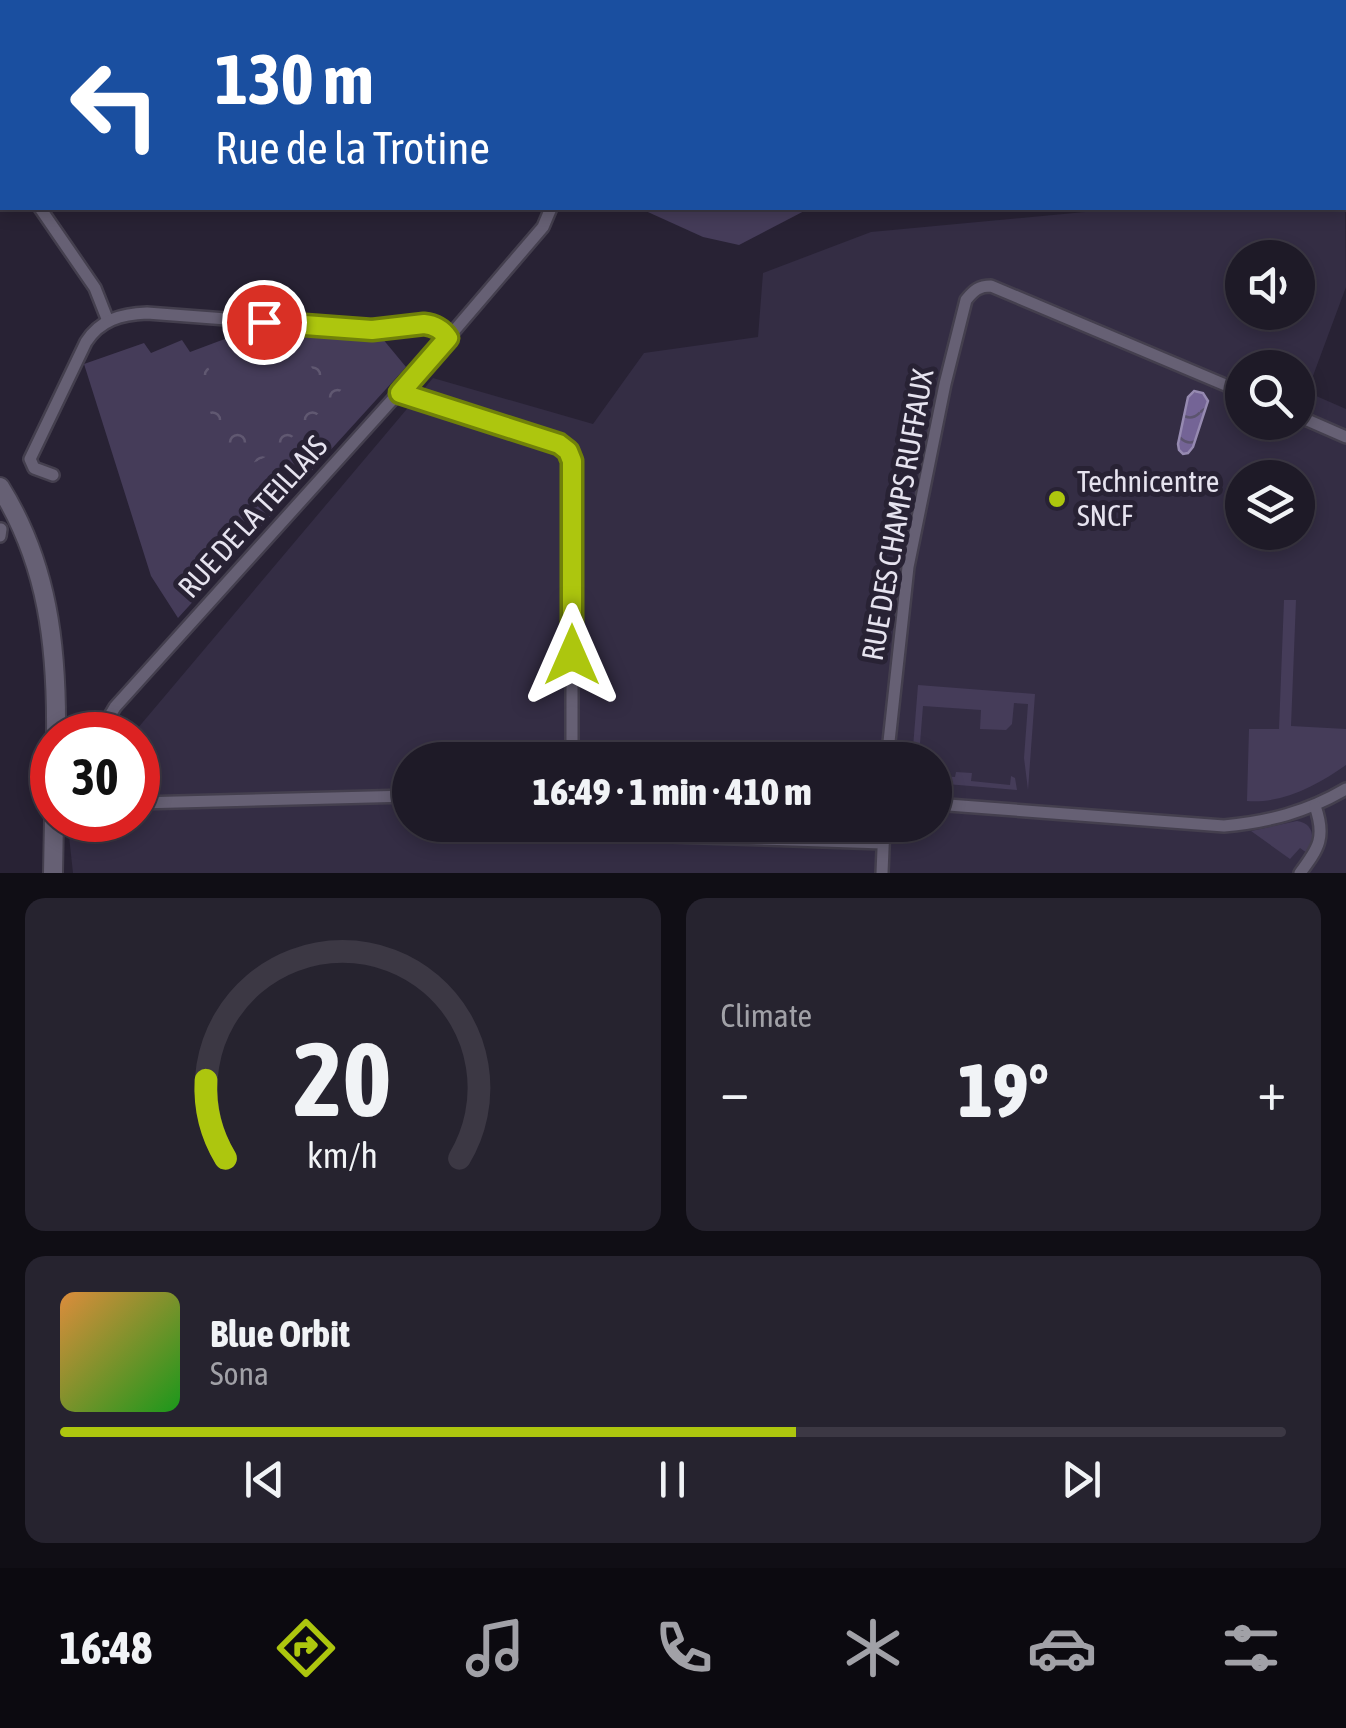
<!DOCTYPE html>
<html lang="en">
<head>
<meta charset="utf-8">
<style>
  body { margin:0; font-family:"Asap Condensed",sans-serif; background:#26232f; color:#f1f3f6; height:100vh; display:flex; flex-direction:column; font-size:38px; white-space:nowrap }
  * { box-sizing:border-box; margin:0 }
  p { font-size:32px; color:#a1a1a7 }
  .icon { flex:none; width:55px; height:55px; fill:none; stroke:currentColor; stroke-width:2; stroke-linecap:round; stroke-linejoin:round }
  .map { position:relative; height:873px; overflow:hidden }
  .drawer { display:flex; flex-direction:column; gap:25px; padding:25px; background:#100e15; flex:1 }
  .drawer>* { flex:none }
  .hud { position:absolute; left:0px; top:0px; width:1348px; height:210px; box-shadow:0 5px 15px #0003,0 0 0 2px #3c3844; background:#1a4fa0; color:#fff; overflow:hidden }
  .buttons { position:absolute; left:1225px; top:240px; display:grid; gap:20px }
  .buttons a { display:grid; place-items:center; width:90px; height:90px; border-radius:50%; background:#1e1a27; box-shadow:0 5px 15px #0003,0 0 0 2px #3c3844; font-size:50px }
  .speed { position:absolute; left:30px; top:712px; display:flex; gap:20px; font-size:50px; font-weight:700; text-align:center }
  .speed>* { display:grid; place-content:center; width:130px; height:130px; border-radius:50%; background:#1e1a27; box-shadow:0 5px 15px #0003,0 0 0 2px #3c3844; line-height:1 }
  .speed .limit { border:15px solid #d22; background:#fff; color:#111 }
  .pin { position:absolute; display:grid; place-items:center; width:85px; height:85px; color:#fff; margin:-42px; border:5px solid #fff; border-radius:50%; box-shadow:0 2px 10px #0007 }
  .me { position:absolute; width:110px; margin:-55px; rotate:0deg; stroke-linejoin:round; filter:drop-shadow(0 0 8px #0008) }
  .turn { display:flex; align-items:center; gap:35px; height:210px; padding:0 50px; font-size:45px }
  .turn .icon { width:130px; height:130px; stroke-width:2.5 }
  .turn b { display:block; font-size:70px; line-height:85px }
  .big { font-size:75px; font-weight:800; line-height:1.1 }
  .drawer .widget { flex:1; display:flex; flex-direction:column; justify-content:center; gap:15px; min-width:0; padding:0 35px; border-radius:20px; background:#26232f }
  .drawer .dial { align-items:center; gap:0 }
  .dial svg { height:260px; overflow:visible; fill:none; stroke:#3c3844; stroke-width:7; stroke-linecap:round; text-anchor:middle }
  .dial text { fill:#f1f3f6; stroke:none }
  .song { display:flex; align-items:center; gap:30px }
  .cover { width:120px; height:120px; border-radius:15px; background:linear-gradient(135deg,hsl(30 70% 55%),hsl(120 70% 35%)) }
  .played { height:10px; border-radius:5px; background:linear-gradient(90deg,#adc60e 60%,#3c3844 60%) }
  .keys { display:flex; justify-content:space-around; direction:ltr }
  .heat { display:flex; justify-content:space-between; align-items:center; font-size:55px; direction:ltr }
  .drawer .tiles { flex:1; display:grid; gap:25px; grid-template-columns:1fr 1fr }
  .widget:last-child { grid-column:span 2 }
  .trip { position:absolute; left:392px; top:742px; width:560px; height:100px; border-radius:50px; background:#1e1a27; box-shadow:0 5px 15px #0003,0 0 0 2px #3c3844; font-weight:800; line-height:100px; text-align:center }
  .menu { display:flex; height:160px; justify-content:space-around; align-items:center; background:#0c0a10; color:#a1a1a7 }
  .menu .icon { width:70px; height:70px }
  .menu .selected { color:#adc60e }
  .menu b { font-size:45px; color:#f1f3f6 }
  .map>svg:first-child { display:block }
  .built { fill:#342d44; fill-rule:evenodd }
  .green { fill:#453c59 }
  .forest { fill:url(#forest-crowns) }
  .water { fill:url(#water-waves); stroke:#968ab1; stroke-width:2.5 }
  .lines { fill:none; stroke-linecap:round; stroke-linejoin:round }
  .street-casing { stroke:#443f4e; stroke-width:16 }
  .secondary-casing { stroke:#443f4e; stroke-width:22 }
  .street { stroke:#666074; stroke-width:11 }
  .secondary { stroke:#666074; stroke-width:18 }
  .route-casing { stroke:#708109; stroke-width:25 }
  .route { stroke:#adc60e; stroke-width:18 }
  .poi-dot { fill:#adc60e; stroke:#282234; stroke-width:4 }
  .labels { text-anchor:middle; stroke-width:10; stroke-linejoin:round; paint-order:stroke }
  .poi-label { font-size:30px; fill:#e6e3ef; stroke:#282234; text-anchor:start }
  .street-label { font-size:30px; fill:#e6e3ef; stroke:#282234 }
</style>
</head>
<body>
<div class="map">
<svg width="1346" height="873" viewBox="0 0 1346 873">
  <defs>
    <pattern id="forest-crowns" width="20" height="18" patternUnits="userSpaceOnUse" patternTransform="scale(2.5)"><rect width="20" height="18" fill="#453c59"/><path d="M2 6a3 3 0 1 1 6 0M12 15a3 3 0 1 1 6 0" fill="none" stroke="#605871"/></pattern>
    <pattern id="water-waves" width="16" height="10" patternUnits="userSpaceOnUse" patternTransform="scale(2.5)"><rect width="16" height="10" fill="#746496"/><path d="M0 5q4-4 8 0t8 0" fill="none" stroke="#5c546f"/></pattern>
  </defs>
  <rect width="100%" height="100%" fill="#282234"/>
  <path class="built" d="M1345 195 1346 287 1307 392 1346 409V873H73L68 827 131 826 132 820H138V735H132L433 378 593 424 644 353 758 337 763 273 871 232 1127 208H1345ZM1242 258H1298V312H1242ZM1242 368H1298V422H1242ZM1242 478H1298V532H1242ZM410 760H935V825H410Z"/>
  <g class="green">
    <path d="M104 0H600L599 2H108Z"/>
    <path d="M639 208H810L739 245 703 237Z"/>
    <path d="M246 331 382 338 406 367 178 618 151 576 84 364 144 343 151 353 182 340 190 352Z"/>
    <path d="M1284 600H1296L1291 726 1346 729V765C1318 785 1282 804 1247 801L1249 729H1279Z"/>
    <path d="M918 685 1035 694 1028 790 1024 758 1028 704 1014 703 1012 724 1006 730 980 729 981 710 923 706 919 756 939 759 938 776 955 777 956 772 972 773 971 781 1010 785 1011 776 1015 778 1017 790 935 783V760H912Z"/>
    <path d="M1297 821C1314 823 1316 840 1307 853L1300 848 1290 859 1251 831Z"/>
  </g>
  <path class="forest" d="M324 349 333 360 346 384C332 403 279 452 258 461 256 462 244 464 242 464L215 426 204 395 184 357 202 355 238 428 255 439 297 410 324 385 309 364Z"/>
  <path class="water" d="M1194 391 1203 393 1208 401 1193 447 1188 453 1183 454 1179 450 1178 444 1188 397Z"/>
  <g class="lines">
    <g class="street-casing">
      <g id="street">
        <path d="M7 2V0"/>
        <path d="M609 2 610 0"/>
        <path d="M0 95 2 84"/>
        <path d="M0 142 2 148"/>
        <path d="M40 208 95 288 108 321"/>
        <path d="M399 393 559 444 567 451 572 461V760"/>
        <path d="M1298 416 1346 437"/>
        <path d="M53 475 34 468 30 459 86 342C100 320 121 314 147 313L372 330 424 324 438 328 448 338 543 227 551 208"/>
        <path d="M0 536 1 529"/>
        <path d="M106 735 108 719 115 707 448 338"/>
        <path d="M887 760 908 567 945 384 966 300C974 290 979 286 991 286L1242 392"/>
        <path d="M138 803 410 796"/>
        <path d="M935 804 1224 826C1268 822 1307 812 1346 789"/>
        <path d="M578 825 580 833 883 843"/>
        <path d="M882 873 884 825"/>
        <path d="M1300 873C1319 848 1326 837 1315 806"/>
      </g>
    </g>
    <g class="secondary-casing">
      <g id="secondary">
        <path d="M0 487C48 564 57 646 56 735"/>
        <path d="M53 873 54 820"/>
      </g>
    </g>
    <use href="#street" class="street"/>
    <use href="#secondary" class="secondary"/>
  </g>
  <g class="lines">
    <g class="route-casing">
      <path id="route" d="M264 322 372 330 424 324C434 325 442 329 448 338L400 393 559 444 568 451 572 461V655"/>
    </g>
    <use href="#route" class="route"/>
  </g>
  <circle class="poi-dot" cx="1057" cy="499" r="10"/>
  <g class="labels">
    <g class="poi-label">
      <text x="1077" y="492">Technicentre<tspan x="1077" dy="34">SNCF</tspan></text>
    </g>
    <g class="street-label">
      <text transform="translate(898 515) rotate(-80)" y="10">RUE DES CHAMPS RUFFAUX</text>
      <text transform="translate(253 517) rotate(-48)" y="10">RUE DE LA TEILLAIS</text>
    </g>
  </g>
</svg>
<div class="buttons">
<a><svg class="icon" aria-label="sound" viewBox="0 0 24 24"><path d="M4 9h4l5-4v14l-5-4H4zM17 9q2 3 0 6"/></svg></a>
<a><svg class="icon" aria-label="search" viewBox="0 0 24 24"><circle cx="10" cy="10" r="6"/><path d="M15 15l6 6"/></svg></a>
<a><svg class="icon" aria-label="layers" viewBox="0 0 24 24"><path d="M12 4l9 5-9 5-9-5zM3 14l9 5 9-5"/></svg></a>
</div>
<div class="speed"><div class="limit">30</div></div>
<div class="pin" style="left:264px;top:322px;background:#d93025"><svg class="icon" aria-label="arrive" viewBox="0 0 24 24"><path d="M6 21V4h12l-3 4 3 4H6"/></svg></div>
<svg class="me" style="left:572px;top:655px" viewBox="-20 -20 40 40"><path d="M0-17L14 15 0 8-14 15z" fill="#adc60e" stroke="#fff" stroke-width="4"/></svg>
<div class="trip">16:49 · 1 min · 410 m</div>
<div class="hud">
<div class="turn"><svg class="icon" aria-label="left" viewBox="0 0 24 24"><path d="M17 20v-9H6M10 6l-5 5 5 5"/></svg><div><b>130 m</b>Rue de la Trotine</div></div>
</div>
</div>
<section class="drawer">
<div class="tiles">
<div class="widget dial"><svg viewBox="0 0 100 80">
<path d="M14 69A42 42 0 1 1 86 69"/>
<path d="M14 69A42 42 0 0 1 8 45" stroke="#adc60e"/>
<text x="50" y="56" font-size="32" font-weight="700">20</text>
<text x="50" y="72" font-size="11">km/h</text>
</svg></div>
<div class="widget"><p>Climate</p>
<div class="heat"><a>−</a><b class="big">19°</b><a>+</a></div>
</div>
<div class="widget">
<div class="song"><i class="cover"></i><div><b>Blue Orbit</b><p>Sona</p></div></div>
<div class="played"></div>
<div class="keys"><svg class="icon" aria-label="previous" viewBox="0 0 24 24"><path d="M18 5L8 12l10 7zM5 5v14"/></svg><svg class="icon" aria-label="pause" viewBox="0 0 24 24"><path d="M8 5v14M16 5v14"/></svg><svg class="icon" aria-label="next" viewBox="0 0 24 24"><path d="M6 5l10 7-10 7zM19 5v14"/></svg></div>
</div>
</div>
</section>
<nav class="menu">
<b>16:48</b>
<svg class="icon selected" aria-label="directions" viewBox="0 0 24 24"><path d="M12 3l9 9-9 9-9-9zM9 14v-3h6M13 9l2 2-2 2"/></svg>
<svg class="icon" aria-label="music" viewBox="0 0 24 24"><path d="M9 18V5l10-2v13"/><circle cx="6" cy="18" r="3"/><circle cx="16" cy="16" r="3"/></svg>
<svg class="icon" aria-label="phone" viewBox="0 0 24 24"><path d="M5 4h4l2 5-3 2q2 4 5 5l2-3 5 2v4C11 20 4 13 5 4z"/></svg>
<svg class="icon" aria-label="climate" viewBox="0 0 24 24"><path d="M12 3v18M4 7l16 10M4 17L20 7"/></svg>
<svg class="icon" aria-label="car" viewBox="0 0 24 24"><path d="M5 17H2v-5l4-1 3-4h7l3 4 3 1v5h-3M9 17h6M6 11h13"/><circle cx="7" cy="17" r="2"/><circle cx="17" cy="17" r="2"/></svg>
<svg class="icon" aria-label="filters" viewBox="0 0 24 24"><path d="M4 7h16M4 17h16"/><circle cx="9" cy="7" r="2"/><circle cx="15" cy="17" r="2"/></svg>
</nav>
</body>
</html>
